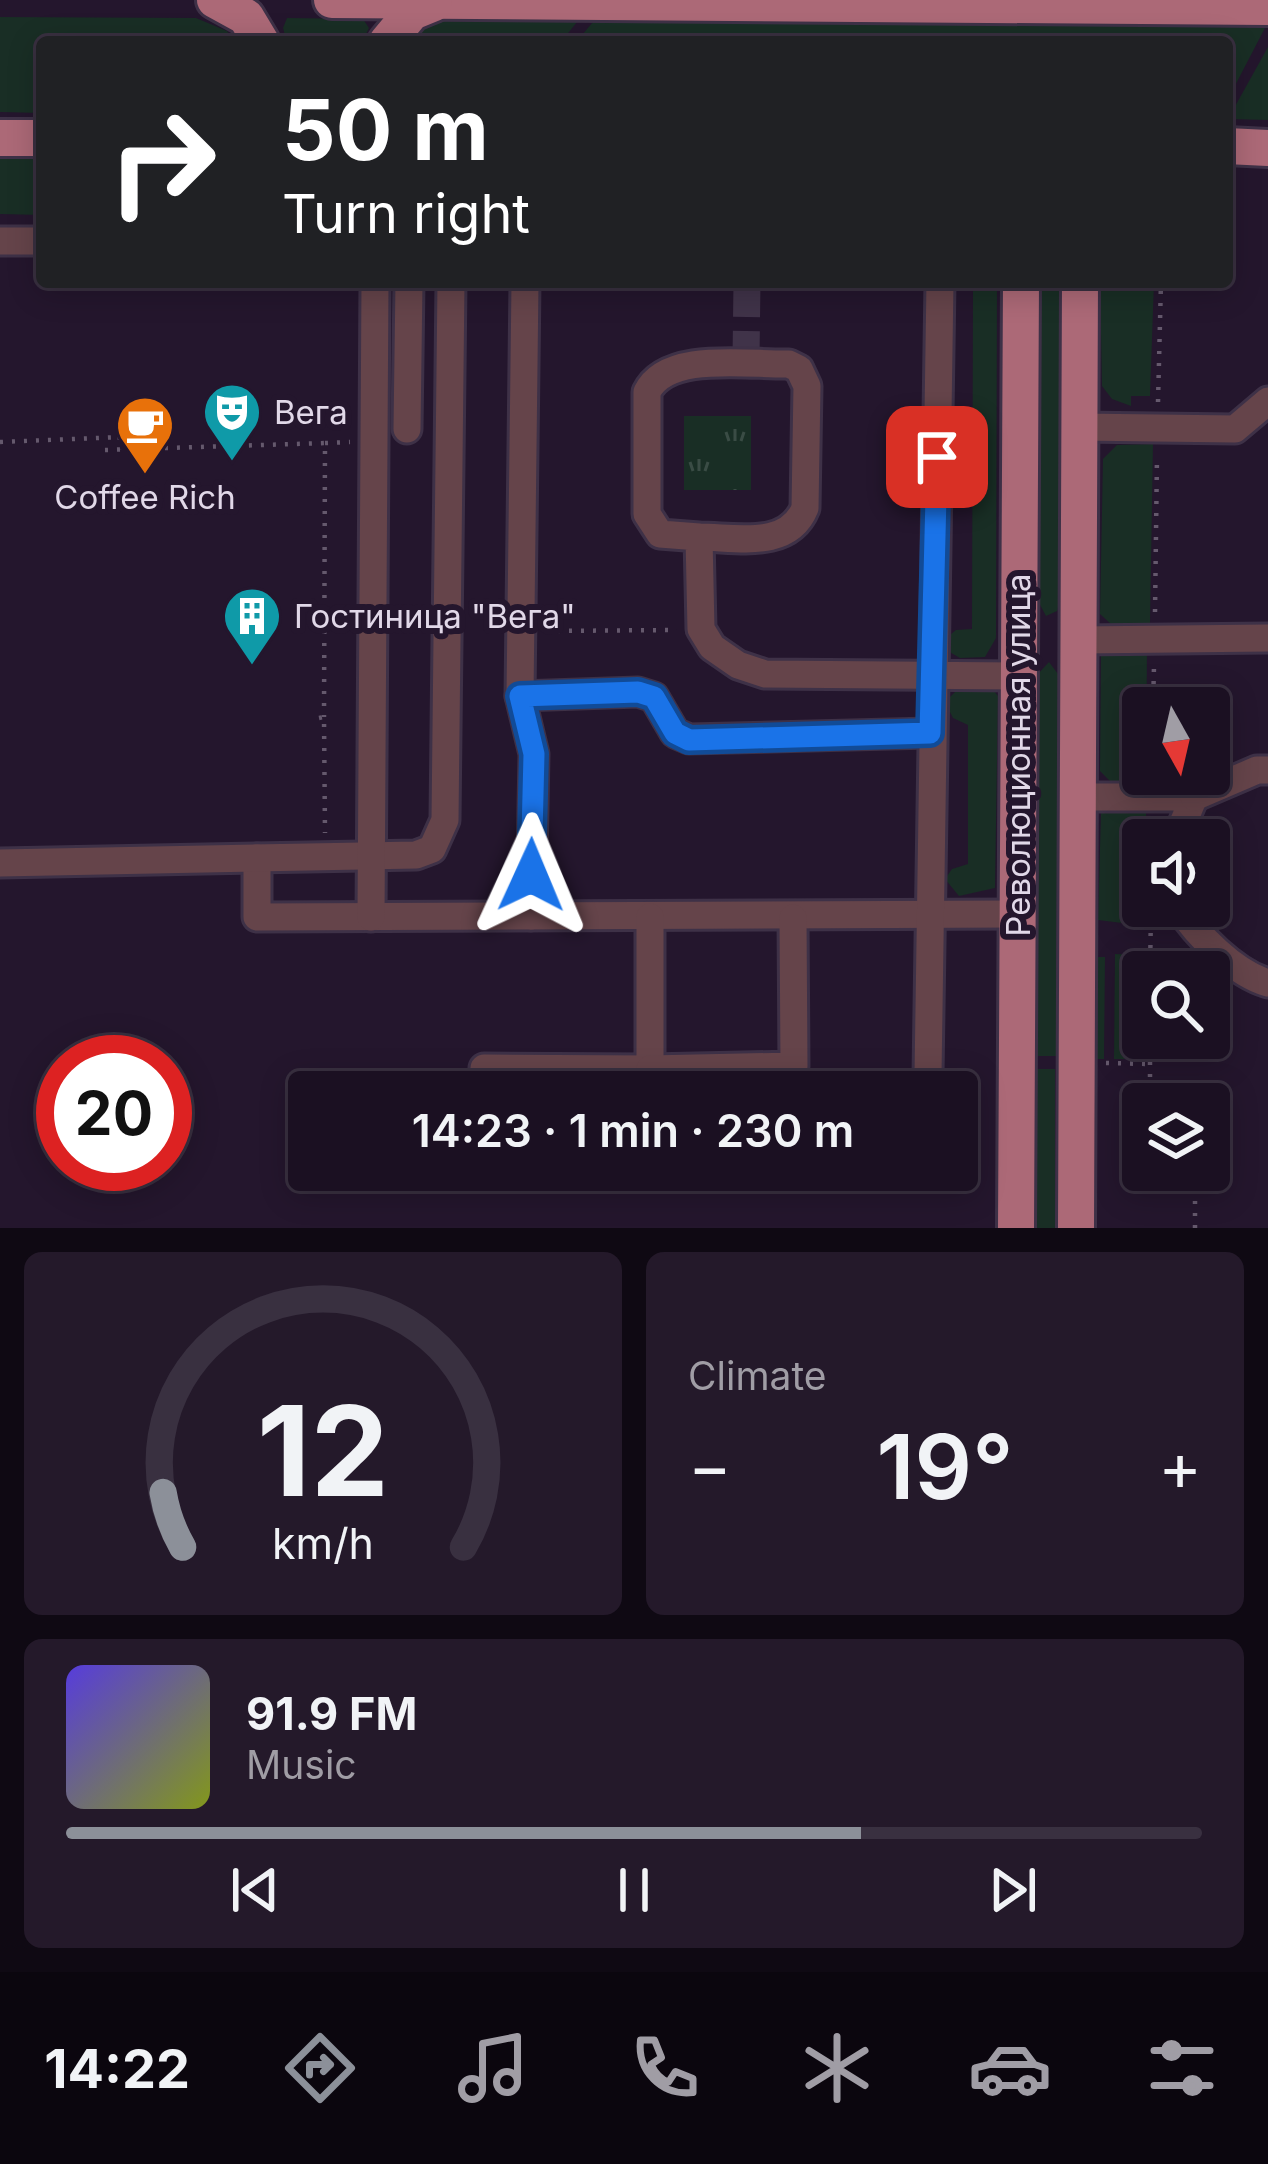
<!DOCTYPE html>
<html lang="en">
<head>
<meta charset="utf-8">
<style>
  body { margin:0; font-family:Inter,sans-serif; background:#24192a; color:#f1f3f6; height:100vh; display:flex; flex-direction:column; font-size:45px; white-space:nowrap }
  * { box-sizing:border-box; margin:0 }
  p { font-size:39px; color:#a09da5 }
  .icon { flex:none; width:66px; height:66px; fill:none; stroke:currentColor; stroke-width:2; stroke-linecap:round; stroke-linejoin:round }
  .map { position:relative; height:1228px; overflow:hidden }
  .sheet { display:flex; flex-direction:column; gap:24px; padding:24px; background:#0f0913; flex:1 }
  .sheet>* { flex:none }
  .hud { position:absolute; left:36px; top:36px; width:1197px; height:252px; border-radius:12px; box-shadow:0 6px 30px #0003,0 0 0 3px #393040; background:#202124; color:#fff; overflow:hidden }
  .needle { width:78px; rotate:172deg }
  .buttons { position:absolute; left:1122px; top:687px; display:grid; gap:24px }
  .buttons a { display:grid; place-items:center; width:108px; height:108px; border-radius:12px; background:#1b1022; box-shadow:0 6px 30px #0003,0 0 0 3px #393040; font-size:60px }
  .speed { position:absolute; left:36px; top:1035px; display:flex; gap:24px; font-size:60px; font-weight:700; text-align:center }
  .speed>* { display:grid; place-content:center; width:156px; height:156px; border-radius:50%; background:#1b1022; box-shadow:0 6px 30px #0003,0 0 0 3px #393040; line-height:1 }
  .speed .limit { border:18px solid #d22; background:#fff; color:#111 }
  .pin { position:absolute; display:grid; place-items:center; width:102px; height:102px; color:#fff; margin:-51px; border-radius:24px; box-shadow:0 6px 18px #0006 }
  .me { position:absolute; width:132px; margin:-66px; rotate:1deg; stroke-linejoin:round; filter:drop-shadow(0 0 9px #0008) }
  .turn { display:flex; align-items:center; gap:42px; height:252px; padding:0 48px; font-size:54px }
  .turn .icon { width:156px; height:156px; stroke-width:2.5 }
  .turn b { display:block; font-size:84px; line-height:102px }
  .big { font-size:90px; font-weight:600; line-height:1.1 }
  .sheet .card { flex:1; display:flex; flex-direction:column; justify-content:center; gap:18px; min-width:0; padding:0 42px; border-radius:18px; background:#24192a }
  .sheet .dial { align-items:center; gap:0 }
  .dial svg { height:312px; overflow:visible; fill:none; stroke:#393040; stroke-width:7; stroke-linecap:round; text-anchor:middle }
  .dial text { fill:#f1f3f6; stroke:none }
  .song { display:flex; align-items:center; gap:36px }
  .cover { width:144px; height:144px; border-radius:18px; background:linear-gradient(135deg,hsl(250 70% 55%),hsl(70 70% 35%)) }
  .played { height:12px; border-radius:6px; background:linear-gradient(90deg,#8c9099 70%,#393040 70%) }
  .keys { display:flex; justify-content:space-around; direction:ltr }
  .heat { display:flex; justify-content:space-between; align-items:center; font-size:66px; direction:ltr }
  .sheet .tiles { flex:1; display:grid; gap:24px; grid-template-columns:1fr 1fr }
  .card:last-child { grid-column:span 2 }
  .trip { position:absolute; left:288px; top:1071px; width:690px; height:120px; border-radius:12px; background:#1b1022; box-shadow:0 6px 30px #0003,0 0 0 3px #393040; font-weight:600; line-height:120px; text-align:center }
  .menu { display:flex; height:192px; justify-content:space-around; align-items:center; background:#0b060e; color:#a09da5 }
  .menu .icon { width:84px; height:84px }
  .menu .active { color:#8c9099 }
  .menu b { font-size:54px; color:#f1f3f6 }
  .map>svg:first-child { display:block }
  .grass { fill:#192e25 }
  .park { fill:url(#park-tufts) }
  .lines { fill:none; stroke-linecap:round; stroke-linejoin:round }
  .minor-tunnel { stroke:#403349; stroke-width:27; stroke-dasharray:27 14; stroke-linecap:butt }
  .minor-casing { stroke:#3e3147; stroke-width:33 }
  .major-casing { stroke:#3e3147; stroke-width:42 }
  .path { stroke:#65596d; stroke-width:4.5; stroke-dasharray:3 9; stroke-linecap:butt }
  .minor { stroke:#65444a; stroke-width:27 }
  .major { stroke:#ac6977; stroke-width:36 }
  .route-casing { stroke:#114b97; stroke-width:30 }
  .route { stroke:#1a73e8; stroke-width:21 }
  .labels { text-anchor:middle; stroke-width:12; stroke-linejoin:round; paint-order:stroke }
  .poi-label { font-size:33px; fill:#e1d8e8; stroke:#24162d; text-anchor:start }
  .street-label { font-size:33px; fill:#e1d8e8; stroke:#24162d }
</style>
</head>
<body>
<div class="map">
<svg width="1268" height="1228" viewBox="0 0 1268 1228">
  <defs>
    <pattern id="park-tufts" width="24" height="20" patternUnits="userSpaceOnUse" patternTransform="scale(3)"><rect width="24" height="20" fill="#192e25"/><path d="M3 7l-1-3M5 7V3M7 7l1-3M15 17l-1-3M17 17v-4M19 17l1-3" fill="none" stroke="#3a4c45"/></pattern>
  </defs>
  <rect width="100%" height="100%" fill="#24162d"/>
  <g class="grass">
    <path d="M0 17 196 18 227 31 235 42H42V113L0 112Z"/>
    <path d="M287 18 363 19 369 28 362 42H287L283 28Z"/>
    <path d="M442 21 577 22 561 42H409L419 29Z"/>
    <path d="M593 22 1266 26 1227 101V42H576Z"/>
    <path d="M1268 47V120L1228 119Z"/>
    <path d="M0 154H42V215L0 214Z"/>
    <path d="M973 282H997L996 638 985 657 960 658 946 650 945 639 956 630 972 629Z"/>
    <path d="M1038 282H1060V601L1057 611 1046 616 1038 601Z"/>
    <path d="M1100 282H1154L1150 396H1131V406L1112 399 1102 386Z"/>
    <path d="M1153 444 1150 624H1111L1100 614 1103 459 1117 445Z"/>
    <path d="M1147 647 1146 785H1114L1100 771 1101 653 1105 649Z"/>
    <path d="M1049 662 1058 674 1056 1056H1035L1038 674Z"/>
    <path d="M990 686 998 696 995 888 959 896 945 879 952 869 968 864V725L953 718 945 702 960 687Z"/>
    <path d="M1146 802V926L1098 920 1101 812 1106 807Z"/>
    <path d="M1115 954 1146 955 1145 1059H1114Z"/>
    <path d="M1098 957H1105L1104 1059H1097Z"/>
    <path d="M1035 1069H1055V1228H1034Z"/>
  </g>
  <rect class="park" x="684" y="416" width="67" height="74"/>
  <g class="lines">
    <path class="minor-tunnel" d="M746 358 747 282"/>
    <g class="minor-casing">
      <g id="minor">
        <path d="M0 241H42"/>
        <path d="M525 282 520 696 534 754 531 916"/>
        <path d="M1079 427 1235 429 1268 401"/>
        <path d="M407 429 409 282"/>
        <path d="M699 537 660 534 647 514V392C667 351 748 365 789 364L799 369 807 386 805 508C788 550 736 537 699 537L701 629 712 647 738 665 765 674 1019 676"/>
        <path d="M1079 640 1268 638"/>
        <path d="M520 696 638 692 654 697 675 733 689 739 930 733"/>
        <path d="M1078 797H1194L1176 840"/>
        <path d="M1194 797 1257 770H1268"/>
        <path d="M257 858V917L1017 914"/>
        <path d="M0 863 416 855 432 849 445 820 451 282"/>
        <path d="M1178 906C1197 935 1234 973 1268 983"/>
        <path d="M371 917 375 282"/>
        <path d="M484 1068 650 1069V917"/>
        <path d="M650 1069 794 1066 793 918"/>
        <path d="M928 1075 940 282"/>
      </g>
    </g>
    <g class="major-casing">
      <g id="major">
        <path d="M215 0 246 17 261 42"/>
        <path d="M332 0 1268 7"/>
        <path d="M387 42 412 12 434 3"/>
        <path d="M0 138H42"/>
        <path d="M1227 146 1268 148"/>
        <path d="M1016 1228 1021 282"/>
        <path d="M1076 1228 1080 282"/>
      </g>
    </g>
    <g class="path">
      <path d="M1158 402 1161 282"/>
      <path d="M0 442 120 437 119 449"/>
      <path d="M325 443 350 442"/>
      <path d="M233 446 234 427"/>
      <path d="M105 450 325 443 324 717"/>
      <path d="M1155 612 1157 456"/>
      <path d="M545 631 677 630"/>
      <path d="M1153 708 1154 666"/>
      <path d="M319 718 324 717 325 833"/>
      <path d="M1150 972 1151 912"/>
      <path d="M1150 1038V1104"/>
      <path d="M1106 1063 1149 1064"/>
      <path d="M1195 1228V1170"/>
    </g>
    <use href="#minor" class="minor"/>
    <use href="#major" class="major"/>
  </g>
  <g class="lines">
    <g class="route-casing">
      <path id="route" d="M531 875 534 754 520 696 638 692 654 697 675 733 689 740 930 733 937 457"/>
    </g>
    <use href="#route" class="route"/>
  </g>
  <defs>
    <g id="theatre-pin" transform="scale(3)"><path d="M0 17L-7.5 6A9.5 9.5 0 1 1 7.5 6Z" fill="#0f9aa8" stroke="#24162d"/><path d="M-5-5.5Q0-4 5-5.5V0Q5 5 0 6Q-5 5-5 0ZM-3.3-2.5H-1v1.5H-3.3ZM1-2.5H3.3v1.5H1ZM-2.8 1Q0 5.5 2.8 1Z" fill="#fff"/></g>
    <g id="cafe-pin" transform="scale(3)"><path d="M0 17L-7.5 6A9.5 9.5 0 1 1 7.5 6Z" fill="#e8710a" stroke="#24162d"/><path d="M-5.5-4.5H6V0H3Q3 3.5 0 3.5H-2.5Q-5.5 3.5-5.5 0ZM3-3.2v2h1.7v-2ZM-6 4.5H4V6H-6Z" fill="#fff"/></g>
    <g id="building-pin" transform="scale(3)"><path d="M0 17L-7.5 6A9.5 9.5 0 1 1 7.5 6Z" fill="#0f9aa8" stroke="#24162d"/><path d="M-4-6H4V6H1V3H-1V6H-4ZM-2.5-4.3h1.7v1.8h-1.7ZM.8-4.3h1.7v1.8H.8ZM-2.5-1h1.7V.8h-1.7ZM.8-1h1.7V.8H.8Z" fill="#fff"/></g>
  </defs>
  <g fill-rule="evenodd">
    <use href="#theatre-pin" x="232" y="412"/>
    <use href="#cafe-pin" x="145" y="425"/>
    <use href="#building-pin" x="252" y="616"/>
  </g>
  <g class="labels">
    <g class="poi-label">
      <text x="274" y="424">Вега</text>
      <text x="145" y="509" text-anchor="middle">Coffee Rich</text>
      <text x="294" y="628">Гостиница "Вега"</text>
    </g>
    <g class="street-label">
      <text transform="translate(1018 755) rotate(-90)" y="12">Революционная улица</text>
    </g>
  </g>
</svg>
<div class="buttons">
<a><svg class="needle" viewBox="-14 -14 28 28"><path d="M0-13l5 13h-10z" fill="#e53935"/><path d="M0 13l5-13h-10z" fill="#a09da5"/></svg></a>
<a><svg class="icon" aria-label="sound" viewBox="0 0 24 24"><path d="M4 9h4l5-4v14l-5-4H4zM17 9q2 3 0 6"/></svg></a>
<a><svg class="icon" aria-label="search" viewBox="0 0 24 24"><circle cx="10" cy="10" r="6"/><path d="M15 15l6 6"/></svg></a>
<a><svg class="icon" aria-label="layers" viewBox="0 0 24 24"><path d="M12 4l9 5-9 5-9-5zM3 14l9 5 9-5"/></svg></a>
</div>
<div class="speed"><div class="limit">20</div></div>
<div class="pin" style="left:937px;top:457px;background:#d93025"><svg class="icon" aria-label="arrive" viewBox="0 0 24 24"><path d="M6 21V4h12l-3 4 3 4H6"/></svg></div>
<svg class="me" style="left:531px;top:875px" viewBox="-20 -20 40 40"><path d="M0-17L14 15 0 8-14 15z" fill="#1a73e8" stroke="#fff" stroke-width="4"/></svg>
<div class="trip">14:23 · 1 min · 230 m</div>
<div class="hud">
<div class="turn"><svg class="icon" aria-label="right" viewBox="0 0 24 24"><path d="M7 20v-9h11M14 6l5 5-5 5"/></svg><div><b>50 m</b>Turn right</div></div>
</div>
</div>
<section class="sheet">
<div class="tiles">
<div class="card dial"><svg viewBox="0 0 100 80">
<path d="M14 69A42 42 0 1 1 86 69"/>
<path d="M14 69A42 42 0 0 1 9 55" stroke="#8c9099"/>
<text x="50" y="56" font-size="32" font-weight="700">12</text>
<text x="50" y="72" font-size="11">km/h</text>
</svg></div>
<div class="card"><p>Climate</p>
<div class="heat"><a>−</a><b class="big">19°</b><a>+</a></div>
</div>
<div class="card">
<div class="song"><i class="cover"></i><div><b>91.9 FM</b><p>Music</p></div></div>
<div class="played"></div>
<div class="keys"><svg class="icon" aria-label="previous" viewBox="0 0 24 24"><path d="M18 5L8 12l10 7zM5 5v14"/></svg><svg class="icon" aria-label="pause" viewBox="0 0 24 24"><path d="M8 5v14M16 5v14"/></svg><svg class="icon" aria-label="next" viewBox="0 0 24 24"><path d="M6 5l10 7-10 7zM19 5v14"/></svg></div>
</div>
</div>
</section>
<nav class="menu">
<b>14:22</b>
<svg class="icon active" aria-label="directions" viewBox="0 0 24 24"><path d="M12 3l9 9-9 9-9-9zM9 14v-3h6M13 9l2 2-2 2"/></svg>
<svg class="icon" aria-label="music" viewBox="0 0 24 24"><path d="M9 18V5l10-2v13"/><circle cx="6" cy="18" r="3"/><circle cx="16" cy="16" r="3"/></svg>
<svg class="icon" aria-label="phone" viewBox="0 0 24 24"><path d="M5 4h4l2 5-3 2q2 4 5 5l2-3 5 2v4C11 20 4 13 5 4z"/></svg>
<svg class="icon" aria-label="climate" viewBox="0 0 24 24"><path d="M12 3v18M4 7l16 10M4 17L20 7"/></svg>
<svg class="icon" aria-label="car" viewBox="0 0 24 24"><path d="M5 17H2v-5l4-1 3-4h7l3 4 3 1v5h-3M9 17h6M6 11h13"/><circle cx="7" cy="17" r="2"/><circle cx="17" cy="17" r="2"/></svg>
<svg class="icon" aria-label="filters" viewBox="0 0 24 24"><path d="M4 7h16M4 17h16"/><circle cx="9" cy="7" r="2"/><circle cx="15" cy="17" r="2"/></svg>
</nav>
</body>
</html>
